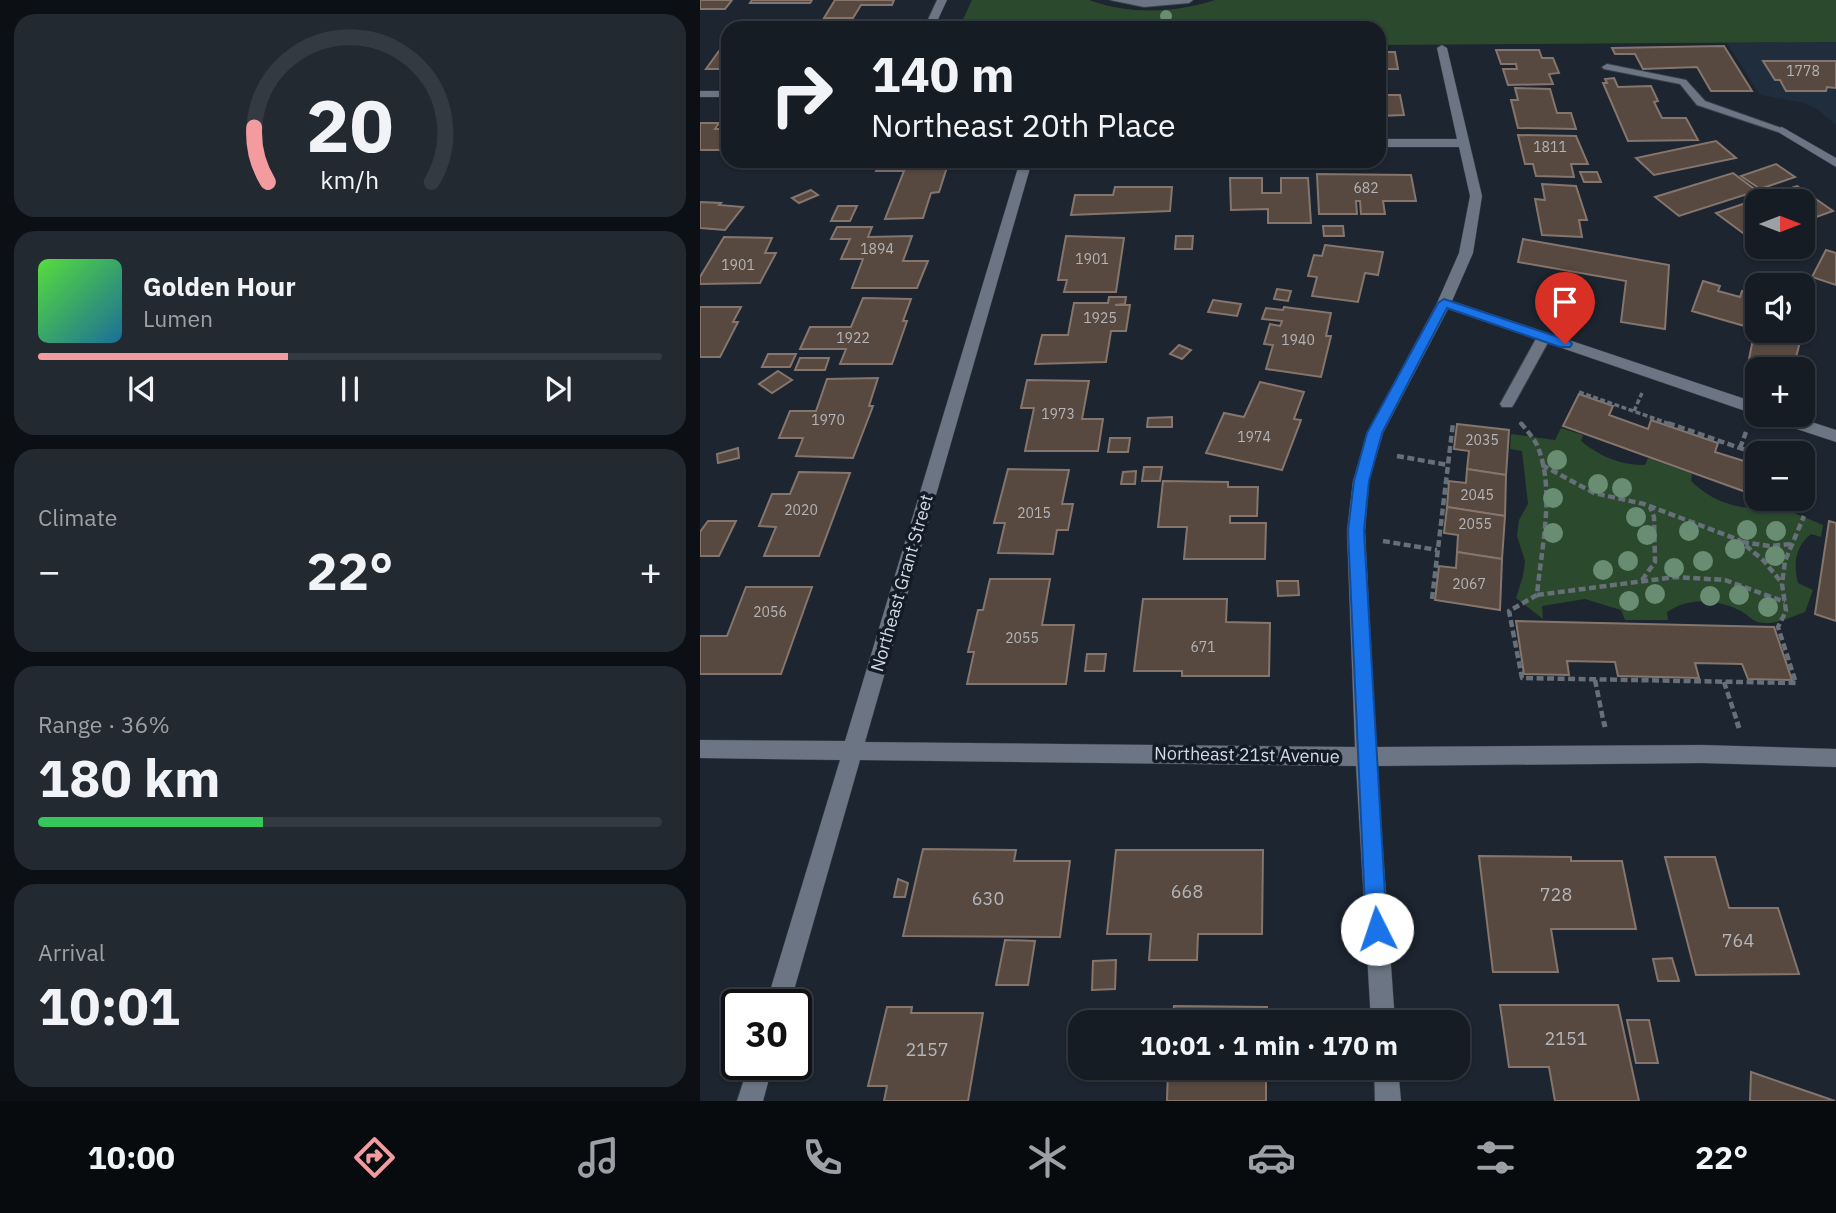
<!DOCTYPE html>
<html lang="en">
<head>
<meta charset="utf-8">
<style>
  body { margin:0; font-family:"IBM Plex Sans",sans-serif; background:#222931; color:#f1f3f6; height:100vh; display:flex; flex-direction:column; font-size:26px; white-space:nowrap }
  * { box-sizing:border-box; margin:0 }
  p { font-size:23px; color:#9da1a6 }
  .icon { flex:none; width:38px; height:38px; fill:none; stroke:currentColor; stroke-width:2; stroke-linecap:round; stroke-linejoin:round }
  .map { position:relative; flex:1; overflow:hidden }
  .side { display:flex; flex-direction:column; gap:14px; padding:14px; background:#0c0f14; width:700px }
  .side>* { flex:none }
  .guide { position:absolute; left:21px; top:21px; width:665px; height:147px; border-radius:21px; box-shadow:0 2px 5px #0004,0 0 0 2px #343a41; background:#151c24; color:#f1f3f6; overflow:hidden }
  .needle { width:46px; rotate:90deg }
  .buttons { position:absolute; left:1045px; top:189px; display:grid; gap:14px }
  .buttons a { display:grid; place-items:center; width:70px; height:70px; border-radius:14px; background:#151c24; box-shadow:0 2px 5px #0004,0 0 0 2px #343a41; font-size:35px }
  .speed { position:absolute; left:21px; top:989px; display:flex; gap:14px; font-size:35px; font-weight:700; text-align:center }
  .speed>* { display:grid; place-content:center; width:91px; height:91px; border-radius:50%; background:#151c24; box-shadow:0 2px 5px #0004,0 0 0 2px #343a41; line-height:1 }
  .speed .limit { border:4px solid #111; border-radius:10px; background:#fff; color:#111 }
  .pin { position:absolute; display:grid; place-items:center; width:60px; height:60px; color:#fff; margin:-72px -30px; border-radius:50% 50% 50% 0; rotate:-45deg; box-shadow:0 0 7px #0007 }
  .pin .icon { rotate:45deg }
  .me { position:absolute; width:77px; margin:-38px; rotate:356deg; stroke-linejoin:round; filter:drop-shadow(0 0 5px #0008) }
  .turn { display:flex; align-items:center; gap:24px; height:147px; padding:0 35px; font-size:32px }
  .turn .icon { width:91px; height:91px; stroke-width:2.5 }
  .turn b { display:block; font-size:49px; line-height:60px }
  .big { font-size:52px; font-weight:700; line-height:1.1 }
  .side .tile { flex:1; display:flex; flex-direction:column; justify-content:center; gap:10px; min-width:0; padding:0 24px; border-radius:21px; background:#222931 }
  .side .dial { align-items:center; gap:0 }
  .dial svg { height:182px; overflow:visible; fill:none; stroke:#343a41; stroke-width:7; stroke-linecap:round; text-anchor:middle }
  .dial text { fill:#f1f3f6; stroke:none }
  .song { display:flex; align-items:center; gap:21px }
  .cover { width:84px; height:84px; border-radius:10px; background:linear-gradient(135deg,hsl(110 70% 55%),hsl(200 70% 35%)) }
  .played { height:7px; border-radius:4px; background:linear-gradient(90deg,#f49b9f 40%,#343a41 40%) }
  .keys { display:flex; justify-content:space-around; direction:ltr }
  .heat { display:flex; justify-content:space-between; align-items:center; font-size:38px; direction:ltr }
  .charge { height:10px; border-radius:5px; background:linear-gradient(90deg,#34c759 36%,#343a41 0) }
  .trip { position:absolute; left:368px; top:1010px; width:402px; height:70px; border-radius:21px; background:#151c24; box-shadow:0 2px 5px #0004,0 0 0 2px #343a41; font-weight:700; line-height:70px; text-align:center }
  .tab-bar { display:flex; height:112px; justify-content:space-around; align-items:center; background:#080b0e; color:#9da1a6 }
  .tab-bar .icon { width:49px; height:49px }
  .tab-bar .selected { color:#f49b9f }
  .tab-bar b { font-size:32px; color:#f1f3f6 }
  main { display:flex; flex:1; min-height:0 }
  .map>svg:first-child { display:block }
  .built { fill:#202d3d }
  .green { fill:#2b4a2d }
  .building { fill:#574940; stroke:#85756c; stroke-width:2 }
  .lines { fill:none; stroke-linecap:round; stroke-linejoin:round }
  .lane-casing { stroke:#373f47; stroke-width:2 }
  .street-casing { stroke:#373f47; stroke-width:1 }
  .path-far2 { stroke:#676f79; stroke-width:3.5; stroke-dasharray:5 2.5; stroke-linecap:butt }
  .path-far1 { stroke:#676f79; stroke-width:4.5; stroke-dasharray:7 3.5; stroke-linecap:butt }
  .path { stroke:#676f79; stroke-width:5; stroke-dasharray:9 4.5; stroke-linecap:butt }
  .lane { fill:#6b7583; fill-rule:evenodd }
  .street { fill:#6b7583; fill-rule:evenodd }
  .tree { fill:#688d73 }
  .route { fill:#1a73e8; stroke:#114b97; stroke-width:2 }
  .labels { text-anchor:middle; stroke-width:7; stroke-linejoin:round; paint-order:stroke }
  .number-label { font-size:14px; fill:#b4b5b9 }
  .street-label { font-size:18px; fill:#d3d9e1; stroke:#131b26 }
  .near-number-label { font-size:18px; fill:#b4b5b9 }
</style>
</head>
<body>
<main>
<section class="side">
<div class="tile dial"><svg viewBox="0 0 100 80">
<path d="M14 69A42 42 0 1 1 86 69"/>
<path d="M14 69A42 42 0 0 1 8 45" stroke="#f49b9f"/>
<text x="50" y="56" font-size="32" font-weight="700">20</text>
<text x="50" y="72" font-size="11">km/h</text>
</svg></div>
<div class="tile">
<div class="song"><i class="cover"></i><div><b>Golden Hour</b><p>Lumen</p></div></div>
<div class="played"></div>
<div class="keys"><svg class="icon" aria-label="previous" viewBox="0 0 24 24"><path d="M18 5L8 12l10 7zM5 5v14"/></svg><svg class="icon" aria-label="pause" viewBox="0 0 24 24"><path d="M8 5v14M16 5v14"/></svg><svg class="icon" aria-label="next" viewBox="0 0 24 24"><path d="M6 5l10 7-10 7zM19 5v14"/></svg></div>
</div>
<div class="tile"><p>Climate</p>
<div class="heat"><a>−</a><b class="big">22°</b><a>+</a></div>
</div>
<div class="tile"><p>Range · 36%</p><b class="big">180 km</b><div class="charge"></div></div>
<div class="tile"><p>Arrival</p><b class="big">10:01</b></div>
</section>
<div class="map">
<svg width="1136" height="1101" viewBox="0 0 1136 1101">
  <rect width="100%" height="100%" fill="#1c2530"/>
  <path class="built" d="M1136 42V125L1117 109 1104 103 1060 95 1027 43Z"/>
  <g class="green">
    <path d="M272 0H389C430 15 474 13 515 0H1136V42L679 45V28H259Z"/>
    <path d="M861 428 883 435 881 441C901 457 920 465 945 465L948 458 992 474 991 481C1008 498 1033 509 1057 508L1060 499 1123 525 1121 537 1111 534C1095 547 1093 564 1098 583L1113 590 1105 612C1091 617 1073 626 1058 622 1051 620 1046 613 1039 610 1015 599 989 597 967 612L968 620H925L921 610 885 599 842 606 843 619 816 598 823 576 825 561 817 536 819 520 828 504 822 451 810 449 811 434 855 440Z"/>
  </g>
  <g class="building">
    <path d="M0 0H32L25 9H0Z"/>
    <path d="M52 0H112L110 3H50Z"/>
    <path d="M135 0H194L192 5H161L153 18H124Z"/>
    <path d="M1024 46 1052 91H1011L997 67 943 69 935 54H915L912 48Z"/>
    <path d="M796 50H839L842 58H853L859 73 849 74 853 84 808 85 803 69H817L816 64H801Z"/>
    <path d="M19 51H28V69H6Z"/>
    <path d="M679 52H695L698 69H679Z"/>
    <path d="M1063 61H1136V88L1127 87 1126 91H1086L1080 80H1075Z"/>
    <path d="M914 78 918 87 951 86 958 101 954 102 962 118H986L998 140 928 141 903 83H907L905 79Z"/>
    <path d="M815 88 850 89 857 113H871L876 129 818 128 811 100H818Z"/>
    <path d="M679 95H700L704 115 679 116Z"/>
    <path d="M0 123H19L15 129H28V150H0Z"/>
    <path d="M818 135 876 136 888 164H871L874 177 836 176 833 164H825Z"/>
    <path d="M1016 141 1036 158 954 175 936 158Z"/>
    <path d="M181 161H249L239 192 231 193 223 218 185 219 204 171H176Z"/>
    <path d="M1076 164 1095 177 1060 189 1041 176Z"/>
    <path d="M880 172H897L901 182H884Z"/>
    <path d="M1033 173 1057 191 979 216 955 197Z"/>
    <path d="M617 174 711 175 716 201H683L685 214H661L660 201H656L657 214H619Z"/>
    <path d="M530 178H562V193H581V178H608L611 223H568V209L531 210Z"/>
    <path d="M842 184 876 186 887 220H879L882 237 842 235 835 199 845 200Z"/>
    <path d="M1097 186 1133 211 1102 222V201H1057V237L1051 239 1016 213Z"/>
    <path d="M415 187H472L470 211 371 215 375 195H413Z"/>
    <path d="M111 190 118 195 99 203 92 198Z"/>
    <path d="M0 202 21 203 19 205 43 207 25 230 0 228Z"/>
    <path d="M138 206H157L150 221H131Z"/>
    <path d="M623 226H643L644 236H624Z"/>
    <path d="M137 227H172L168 237 212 236 203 261H228L217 288H152L163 259H141L150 239H131Z"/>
    <path d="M366 236 424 238 416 292H364L367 280H358Z"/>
    <path d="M476 236H493L492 249H475Z"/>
    <path d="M24 237 72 238 65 253H76L60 283 0 284V277Z"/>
    <path d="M823 239 969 265 965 329 921 322 926 281 818 262Z"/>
    <path d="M625 245 683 252 678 275 665 273 658 302 612 296 617 277 608 276 614 255 622 256Z"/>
    <path d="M1126 250 1136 253V285L1112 277Z"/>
    <path d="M1003 281 1020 286 1018 291 1040 297 1042 291 1057 295V331H1102V309L1108 311 1093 369H1073L1074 367 1049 359 1055 329 992 311Z"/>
    <path d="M577 289 591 291 588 301 574 299Z"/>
    <path d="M409 297H426L425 304 415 305H430L426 331H411L406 362 335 364 342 335H368L374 303H408Z"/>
    <path d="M163 298 211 299 203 321H207L192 364H140L146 349H100L110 327H151Z"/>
    <path d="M513 300 541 304 537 316 508 312Z"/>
    <path d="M0 307H41L33 322H38L20 357H0Z"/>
    <path d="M584 307 631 313 626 336H631L621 377 566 369 573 345 564 344 570 324 580 326 582 321 562 319 566 308 583 310Z"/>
    <path d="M479 345 491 350 482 359 470 354Z"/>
    <path d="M68 354H96L90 367H62Z"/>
    <path d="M100 358H129L125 370H95Z"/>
    <path d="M78 371 92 380 72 393 59 384Z"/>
    <path d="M178 378 169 406H173L153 458 96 456 103 438H79L90 411H116L127 379Z"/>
    <path d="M327 380 389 381 382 419H403L398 451H325L334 408H321Z"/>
    <path d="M560 382 604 392 594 419 601 420 582 470 506 453 524 413 544 417Z"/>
    <path d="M879 394 913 406 909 415 948 429 951 420 1018 443 1015 452 1057 465V496L863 426Z"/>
    <path d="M472 417V427H447L448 418Z"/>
    <path d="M757 424 809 430 806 475 767 469 769 451 754 449Z"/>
    <path d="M410 438H430L428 452H408Z"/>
    <path d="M38 448 39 458 18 463 17 454Z"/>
    <path d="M444 467H462L460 481H442Z"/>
    <path d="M308 469 369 470 362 504H373L368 530H357L353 554 298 553 305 523H294Z"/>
    <path d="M767 469 806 475 805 516 747 507 749 481 766 483Z"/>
    <path d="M436 471 435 484H421L423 472Z"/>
    <path d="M99 472 150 473 119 556H64L76 527 59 526 72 494H90Z"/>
    <path d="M463 481 528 482V487H558L557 516H530V523H566L565 559H484L487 527H458Z"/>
    <path d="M747 507 805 516 802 559 757 552 758 535 744 533Z"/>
    <path d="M8 521H36L19 556H0V532Z"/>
    <path d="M1129 521 1136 523V621L1115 614Z"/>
    <path d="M757 552 802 559 800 610 735 600 739 566 756 568Z"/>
    <path d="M290 579H350L342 625H374L366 684H267L274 652H268L278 610H283Z"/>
    <path d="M577 581H598L599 595 578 596Z"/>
    <path d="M46 587H112L81 674H0V636H27Z"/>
    <path d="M443 599H527L526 622 570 623 569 676H482V671H434Z"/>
    <path d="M816 621 1074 627 1092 680 1048 679 1042 664 995 663 999 678 918 676 915 662 867 661 869 675 824 674Z"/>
    <path d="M387 654H406L404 671H385Z"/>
    <path d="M223 849 316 850 314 861H370L360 937 203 936Z"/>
    <path d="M416 850H563L562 934H498L497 960H449L451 934H407Z"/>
    <path d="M779 856 871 857V861H922L936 929H851L858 972H793Z"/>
    <path d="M965 857H1015L1029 908H1078L1099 974 996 975Z"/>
    <path d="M198 879 208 883 205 897H194Z"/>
    <path d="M305 940 335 941 328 985H296Z"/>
    <path d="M972 958 979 981H958L953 959Z"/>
    <path d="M416 960 415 989 392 990 393 961Z"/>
    <path d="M800 1005H918L939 1101H855L849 1067H809Z"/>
    <path d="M474 1006 567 1007V1022H472Z"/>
    <path d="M187 1007H212L211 1013H283L268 1101H184L187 1086H168Z"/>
    <path d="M927 1020H949L958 1063H936Z"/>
    <path d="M468 1068H566V1101H467Z"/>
    <path d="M1051 1072 1135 1101H1050Z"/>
  </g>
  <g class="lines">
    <g class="lane-casing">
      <g id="lane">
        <path d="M410 0H493L489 3 444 7Z"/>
        <path d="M907 64 986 80 1005 101 1087 130 1078 132 997 105 980 84 904 69 902 67Z"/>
        <path d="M844 333 851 337 814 404 812 407H802L800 404 837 337Z"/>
      </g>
    </g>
    <g class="street-casing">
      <g id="street">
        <path d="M237 0H247L234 28H224Z"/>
        <path d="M742 45 747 48 782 196 773 253 752 301 1057 403V415L748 309 683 433 669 481 665 531 676 747 1002 745 1136 749V767L1002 763 677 766 695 1022H671L656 766 160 760 90 1004H66L140 760 0 758V740L145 741 320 161H332L165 742 655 747 647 531 653 481 667 433 737 303 759 253 770 196 759 147H679V139H757L737 48Z"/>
        <rect x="0" y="91" width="28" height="6"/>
        <path d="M1082 127 1136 158V167L1078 132 1076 130Z"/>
        <path d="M1065 415H1090L1136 430V442L1067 419Z"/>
        <path d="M49 1064H73L63 1101H37Z"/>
        <path d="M674 1068H698L701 1101H675Z"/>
      </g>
    </g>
    <g class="path-far2">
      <path d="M879 392 973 425"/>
      <path d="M934 411 942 393"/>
      <path d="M820 422 822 425"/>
    </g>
    <g class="path-far1">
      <path d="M821 423C826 430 833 437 837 445 856 489 841 549 837 595L809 611 822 678 1096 683 1078 627 1086 611 1082 584 1085 561 1104 516"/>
      <path d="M968 423 1057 454"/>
      <path d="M1040 448 1046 432"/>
      <path d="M697 456 748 465"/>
      <path d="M842 465 894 493 944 504 1039 540 1064 561 1082 583"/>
      <path d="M683 541 737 550"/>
      <path d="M1042 542 1069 546 1092 544"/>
      <path d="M942 580 955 562 954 517 950 507"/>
      <path d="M837 595 975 577 1025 580 1085 602"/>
      <path d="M732 599 753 423"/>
      <path d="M895 680 904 724"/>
      <path d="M1024 682 1038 724"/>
    </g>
    <g class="path">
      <path d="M904 722 905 727"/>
      <path d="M1037 722 1039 728"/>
    </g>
    <use href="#lane" class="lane"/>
    <use href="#street" class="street"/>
  </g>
  <g class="tree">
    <circle cx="466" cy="16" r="6"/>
    <circle cx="857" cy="460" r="10"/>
    <circle cx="898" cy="484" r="10"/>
    <circle cx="922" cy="488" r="10"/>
    <circle cx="853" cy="498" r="10"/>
    <circle cx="936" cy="517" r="10"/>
    <circle cx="1047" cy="530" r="10"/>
    <circle cx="989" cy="531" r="10"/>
    <circle cx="1076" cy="531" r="10"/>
    <circle cx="853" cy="533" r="10"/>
    <circle cx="947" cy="535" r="10"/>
    <circle cx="1035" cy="549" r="10"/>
    <circle cx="1075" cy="556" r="10"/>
    <circle cx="928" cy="561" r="10"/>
    <circle cx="1003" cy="561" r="10"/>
    <circle cx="974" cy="568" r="10"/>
    <circle cx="903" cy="570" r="10"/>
    <circle cx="955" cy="594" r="10"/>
    <circle cx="1039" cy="595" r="10"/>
    <circle cx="1010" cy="596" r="10"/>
    <circle cx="929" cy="601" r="10"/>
    <circle cx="1068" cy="607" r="10"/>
  </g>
  <path class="route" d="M744 299 870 341 872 344 870 347H860L747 308 682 433 669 481 664 531 687 929 684 937 677 940 669 937 666 929 648 531 654 481 667 433 738 303Z"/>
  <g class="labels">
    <g class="number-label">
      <text x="1103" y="76">1778</text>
      <text x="850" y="152">1811</text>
      <text x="666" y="193">682</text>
      <text x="177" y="254">1894</text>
      <text x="392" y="264">1901</text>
      <text x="38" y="270">1901</text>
      <text x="400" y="323">1925</text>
      <text x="153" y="343">1922</text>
      <text x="598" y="345">1940</text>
      <text x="358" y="419">1973</text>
      <text x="128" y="425">1970</text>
      <text x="554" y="442">1974</text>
      <text x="782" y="445">2035</text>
      <text x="777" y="500">2045</text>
      <text x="101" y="515">2020</text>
      <text x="334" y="518">2015</text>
      <text x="775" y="529">2055</text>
      <text x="769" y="589">2067</text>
      <text x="70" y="617">2056</text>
      <text x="322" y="643">2055</text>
      <text x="503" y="652">671</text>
    </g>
    <g class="street-label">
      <text transform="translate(202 583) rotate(-74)" y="6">Northeast Grant Street</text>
      <text transform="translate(547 755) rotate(1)" y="6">Northeast 21st Avenue</text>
    </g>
    <g class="near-number-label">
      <text x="487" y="898">668</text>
      <text x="856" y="901">728</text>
      <text x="288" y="905">630</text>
      <text x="1038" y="947">764</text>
      <text x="866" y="1045">2151</text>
      <text x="227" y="1056">2157</text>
    </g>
  </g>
</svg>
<div class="buttons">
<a><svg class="needle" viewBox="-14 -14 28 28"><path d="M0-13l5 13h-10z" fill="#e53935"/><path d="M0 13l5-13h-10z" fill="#9da1a6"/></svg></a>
<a><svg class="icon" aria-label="sound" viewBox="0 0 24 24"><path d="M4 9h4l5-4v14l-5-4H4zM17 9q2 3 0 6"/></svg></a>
<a>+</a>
<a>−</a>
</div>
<div class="speed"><div class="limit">30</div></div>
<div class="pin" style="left:865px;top:344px;background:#d93025"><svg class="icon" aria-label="arrive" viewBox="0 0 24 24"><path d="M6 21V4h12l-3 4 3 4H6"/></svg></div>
<svg class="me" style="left:677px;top:929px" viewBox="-20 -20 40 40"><circle r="19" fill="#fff"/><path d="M0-13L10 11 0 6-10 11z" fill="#1a73e8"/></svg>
<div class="trip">10:01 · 1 min · 170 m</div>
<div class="guide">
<div class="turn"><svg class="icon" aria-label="right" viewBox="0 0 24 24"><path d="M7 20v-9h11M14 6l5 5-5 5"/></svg><div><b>140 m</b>Northeast 20th Place</div></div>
</div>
</div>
</main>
<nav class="tab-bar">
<b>10:00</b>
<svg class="icon selected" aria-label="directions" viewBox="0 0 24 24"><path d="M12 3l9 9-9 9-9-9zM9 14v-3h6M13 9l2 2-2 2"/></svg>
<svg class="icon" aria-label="music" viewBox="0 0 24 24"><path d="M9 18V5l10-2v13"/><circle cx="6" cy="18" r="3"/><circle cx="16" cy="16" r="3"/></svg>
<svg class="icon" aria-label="phone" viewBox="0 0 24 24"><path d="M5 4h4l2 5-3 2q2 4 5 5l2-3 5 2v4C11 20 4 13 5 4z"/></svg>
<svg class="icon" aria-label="climate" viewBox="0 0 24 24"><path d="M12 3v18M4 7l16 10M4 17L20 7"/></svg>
<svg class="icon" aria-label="car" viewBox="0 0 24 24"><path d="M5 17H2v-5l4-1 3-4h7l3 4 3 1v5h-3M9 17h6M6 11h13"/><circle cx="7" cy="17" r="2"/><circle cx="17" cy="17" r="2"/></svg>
<svg class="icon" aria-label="filters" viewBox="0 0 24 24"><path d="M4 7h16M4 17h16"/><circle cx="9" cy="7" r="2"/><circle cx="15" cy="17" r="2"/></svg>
<b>22°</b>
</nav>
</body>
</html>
